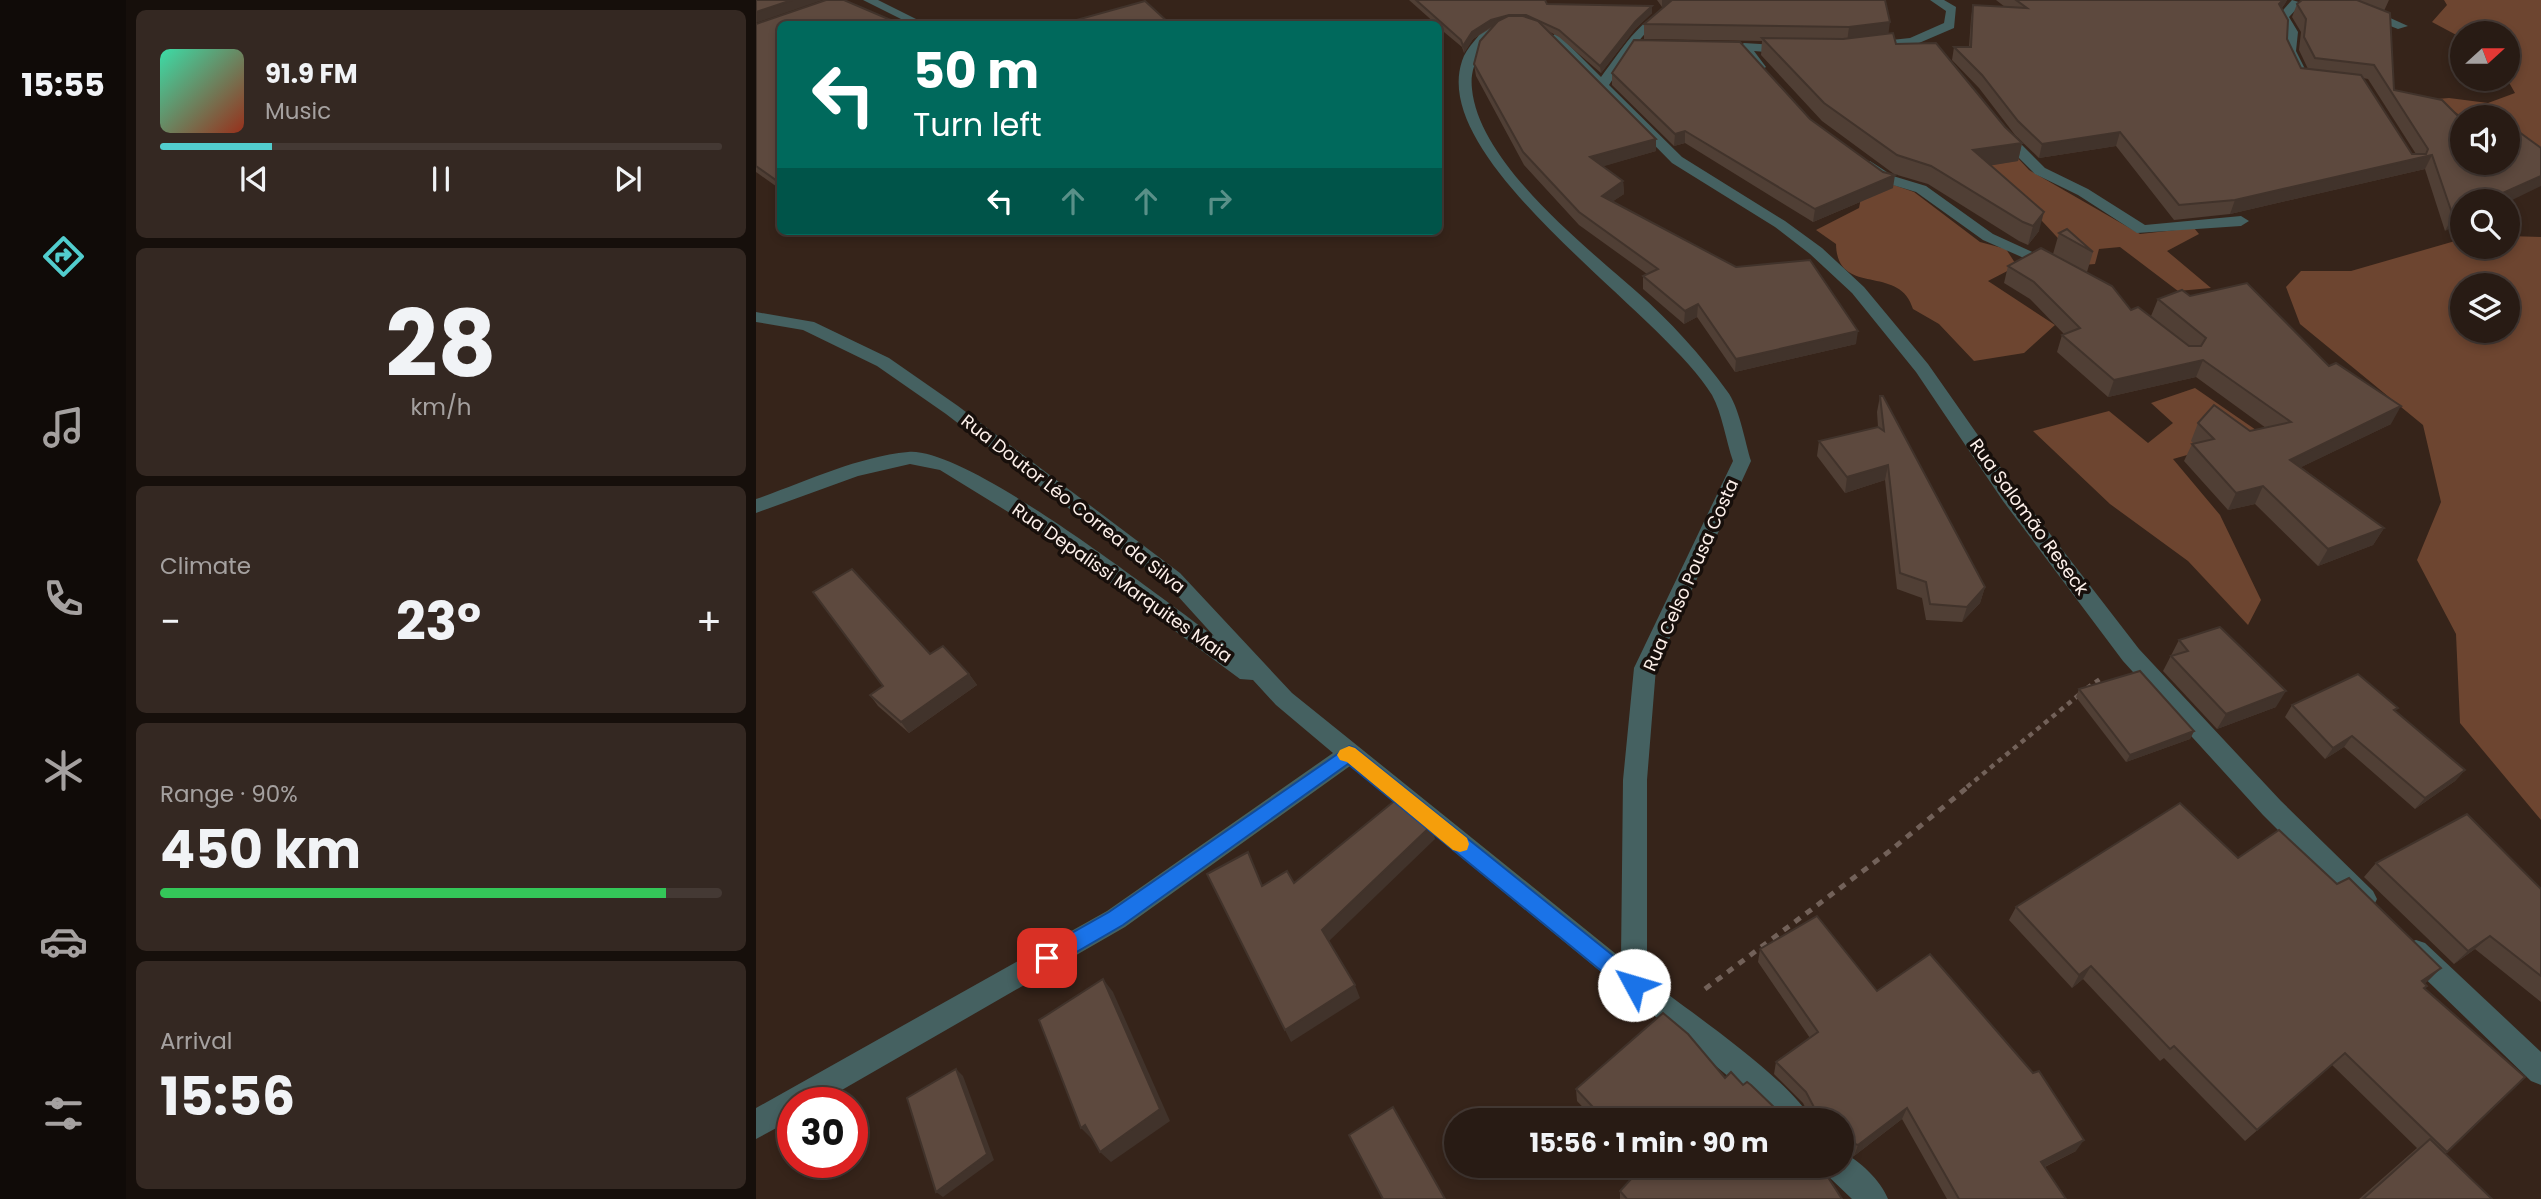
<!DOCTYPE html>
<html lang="en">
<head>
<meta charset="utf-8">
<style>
  body { margin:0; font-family:Poppins,sans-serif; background:#342822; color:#f1f3f6; height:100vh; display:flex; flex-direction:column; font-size:26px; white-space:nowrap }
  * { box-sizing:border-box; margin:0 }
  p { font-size:23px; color:#a5a1a0 }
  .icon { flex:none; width:38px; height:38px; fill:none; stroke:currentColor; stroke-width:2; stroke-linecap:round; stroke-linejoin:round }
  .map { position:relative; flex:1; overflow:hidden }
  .drawer { display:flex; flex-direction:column; gap:10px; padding:10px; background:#160f0b; width:630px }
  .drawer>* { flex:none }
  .top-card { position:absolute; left:21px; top:21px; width:665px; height:214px; border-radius:10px; box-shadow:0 4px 10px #0003,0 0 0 2px #443934; background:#00695c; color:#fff; overflow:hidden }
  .needle { width:46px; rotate:69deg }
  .controls { position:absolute; left:1694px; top:21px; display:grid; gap:14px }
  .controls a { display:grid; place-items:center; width:70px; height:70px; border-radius:50%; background:#281b14; box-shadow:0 4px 10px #0003,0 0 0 2px #443934; font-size:35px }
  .speed { position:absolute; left:21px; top:1087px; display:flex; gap:14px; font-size:35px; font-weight:700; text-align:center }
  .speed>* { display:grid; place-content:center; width:91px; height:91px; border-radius:50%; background:#281b14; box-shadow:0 4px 10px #0003,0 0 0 2px #443934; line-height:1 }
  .speed .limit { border:10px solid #d22; background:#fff; color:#111 }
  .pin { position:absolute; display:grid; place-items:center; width:60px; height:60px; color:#fff; margin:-30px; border-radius:14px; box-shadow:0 4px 10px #0006 }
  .me { position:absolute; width:77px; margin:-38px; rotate:309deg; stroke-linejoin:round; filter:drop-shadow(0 0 5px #0008) }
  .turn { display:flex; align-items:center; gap:24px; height:147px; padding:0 21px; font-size:32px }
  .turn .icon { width:91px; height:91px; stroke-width:2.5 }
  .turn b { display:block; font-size:49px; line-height:60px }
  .lanes { display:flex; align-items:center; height:66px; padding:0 21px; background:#0003; justify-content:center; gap:35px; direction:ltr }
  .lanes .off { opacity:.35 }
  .big { font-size:52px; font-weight:700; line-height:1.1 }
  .drawer .widget { flex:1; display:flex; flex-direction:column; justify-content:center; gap:10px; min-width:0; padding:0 24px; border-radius:10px; background:#342822 }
  .drawer .dial { align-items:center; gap:0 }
  .dial b { font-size:91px; line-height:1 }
  .song { display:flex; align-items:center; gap:21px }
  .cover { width:84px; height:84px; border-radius:10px; background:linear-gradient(135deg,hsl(160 70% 55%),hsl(10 70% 35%)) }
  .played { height:7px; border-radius:4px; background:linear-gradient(90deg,#52cdce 20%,#443934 20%) }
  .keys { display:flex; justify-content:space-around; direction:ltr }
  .heat { display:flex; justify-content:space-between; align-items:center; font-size:38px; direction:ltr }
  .charge { height:10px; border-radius:5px; background:linear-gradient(90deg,#34c759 90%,#443934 0) }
  .trip { position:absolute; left:688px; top:1108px; width:410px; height:70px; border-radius:35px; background:#281b14; box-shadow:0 4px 10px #0003,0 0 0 2px #443934; font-weight:700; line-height:70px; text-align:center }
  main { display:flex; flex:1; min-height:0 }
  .dock { display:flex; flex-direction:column; width:126px; justify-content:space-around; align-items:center; background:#100b08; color:#a5a1a0 }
  .dock .icon { width:49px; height:49px }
  .dock .active { color:#52cdce }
  .dock b { font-size:32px; color:#f1f3f6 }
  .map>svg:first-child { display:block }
  .green { fill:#6d4530; fill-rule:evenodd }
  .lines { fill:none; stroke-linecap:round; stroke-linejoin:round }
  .path-far1 { stroke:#726159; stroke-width:4.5; stroke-dasharray:5 5; stroke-linecap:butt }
  .path { stroke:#726159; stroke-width:5; stroke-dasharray:7 7; stroke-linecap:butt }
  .pedestrian { fill:#456161; fill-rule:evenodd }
  .minor { fill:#456161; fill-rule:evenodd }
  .wall { fill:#503f35; fill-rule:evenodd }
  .shaded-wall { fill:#41332b }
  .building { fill:#5d493e; stroke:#41332b; stroke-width:2 }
  .route { fill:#1a73e8; stroke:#114b97; stroke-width:2 }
  .slow { fill:#f59e0b }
  .labels { text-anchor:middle; stroke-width:7; stroke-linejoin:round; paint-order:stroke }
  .street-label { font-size:18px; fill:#fdf0ea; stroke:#170f0b }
</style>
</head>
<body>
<main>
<nav class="dock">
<b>15:55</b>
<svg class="icon active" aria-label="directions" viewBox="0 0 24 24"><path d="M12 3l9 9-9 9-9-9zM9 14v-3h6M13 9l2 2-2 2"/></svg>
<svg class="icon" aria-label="music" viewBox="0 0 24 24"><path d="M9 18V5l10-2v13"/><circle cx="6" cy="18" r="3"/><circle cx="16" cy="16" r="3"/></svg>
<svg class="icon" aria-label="phone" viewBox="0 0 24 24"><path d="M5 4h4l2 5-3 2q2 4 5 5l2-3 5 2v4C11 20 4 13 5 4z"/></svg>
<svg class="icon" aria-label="climate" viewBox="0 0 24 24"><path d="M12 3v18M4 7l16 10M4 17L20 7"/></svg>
<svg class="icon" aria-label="car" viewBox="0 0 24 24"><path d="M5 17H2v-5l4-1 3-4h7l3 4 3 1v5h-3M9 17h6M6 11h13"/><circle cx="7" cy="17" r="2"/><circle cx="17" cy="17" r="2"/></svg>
<svg class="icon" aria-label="filters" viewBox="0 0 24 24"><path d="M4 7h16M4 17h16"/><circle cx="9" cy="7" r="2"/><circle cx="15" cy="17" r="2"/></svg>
</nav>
<section class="drawer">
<div class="widget">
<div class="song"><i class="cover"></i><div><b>91.9 FM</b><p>Music</p></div></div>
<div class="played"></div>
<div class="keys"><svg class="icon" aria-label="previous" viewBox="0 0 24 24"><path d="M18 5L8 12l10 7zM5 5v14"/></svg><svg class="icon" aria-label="pause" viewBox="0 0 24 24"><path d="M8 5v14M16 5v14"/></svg><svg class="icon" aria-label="next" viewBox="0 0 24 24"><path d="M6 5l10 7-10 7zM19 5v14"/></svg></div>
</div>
<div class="widget dial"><b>28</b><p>km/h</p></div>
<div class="widget"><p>Climate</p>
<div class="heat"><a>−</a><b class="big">23°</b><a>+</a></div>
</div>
<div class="widget"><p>Range · 90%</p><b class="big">450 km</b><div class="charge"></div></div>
<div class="widget"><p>Arrival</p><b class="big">15:56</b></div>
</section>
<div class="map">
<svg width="1785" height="1199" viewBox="0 0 1785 1199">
  <rect width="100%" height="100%" fill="#36241a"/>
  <g class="green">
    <path d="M1688 0H1785V156L1752 139V117H1706L1681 99 1693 98 1732 103 1759 93 1751 79 1752 33H1706V38L1676 22 1691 5Z"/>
    <path d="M1171 133 1259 155 1273 170 1384 234 1438 228 1443 234 1411 251 1455 288 1422 291 1364 247 1343 249 1339 264 1327 265 1246 178Z"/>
    <path d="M1132 183 1158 192 1224 242 1250 249 1261 266 1232 281 1299 325 1268 353 1218 361 1183 324 1157 309C1144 263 1081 298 1080 244L1060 230 1103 208 1105 198Z"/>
    <path d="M1752 236 1785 237V820L1704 723 1700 634 1661 560 1685 502 1667 425 1544 324 1530 287 1545 271H1595L1706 239V247H1752ZM1706 285H1752V331H1706Z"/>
    <path d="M1439 388 1542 459 1495 437 1417 459 1464 515 1505 600 1492 625 1432 561 1354 504 1277 431 1353 411 1392 443 1417 423 1395 403Z"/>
  </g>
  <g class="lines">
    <g class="path-far1">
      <path d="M1331 688 1347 677"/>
      <path d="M1211 787 1324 694"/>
    </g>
    <path class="path" d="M949 989 1135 850 1213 786"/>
    <g class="pedestrian">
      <path d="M1174 0H1188L1200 7 1198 28 1156 46 1107 49V43L1154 38 1188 23 1190 11Z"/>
      <path d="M1536 0 1546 3 1533 17 1542 32 1540 51 1550 71 1544 75 1538 71 1528 51 1530 32 1521 17Z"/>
      <path d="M1604 8H1612L1652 26 1642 29 1604 14Z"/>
      <path d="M988 43 1034 46 1040 50 1034 54 998 51 1010 67 1004 71 999 70 982 47Z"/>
      <path d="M1245 128 1250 129 1289 168 1332 189 1389 225 1485 216 1493 221 1485 226 1381 233 1322 195 1279 174 1240 135V129Z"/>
      <path d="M1114 161 1137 176 1170 186 1237 234 1307 266 1299 271 1293 269 1227 240 1160 192 1127 182 1107 165Z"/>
    </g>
    <g class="minor">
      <path d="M107 0H122L170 24H155Z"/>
      <path d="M930 0H957C946 8 928 6 915 13 886 28 871 59 853 85L926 157 1029 221 1066 248 1108 287 1172 364 1261 491 1383 649 1525 801 1617 891 1621 899 1617 907 1608 911 1599 907 1507 815 1367 661 1247 501 1160 372 1096 293 1054 254 1019 227 916 163 793 38 799 34 803 35 845 77C870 44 887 12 930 0Z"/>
      <path d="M762 16 766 17V23L742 28C728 47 713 63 716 89 723 163 829 246 881 292 914 321 945 355 971 391 983 406 989 442 995 461L900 668 891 780V979C928 1007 1039 1083 1055 1120H1020L995 1095 594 766 369 927 65 1102H37V1119L0 1139V1108L351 911 577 753 520 705 497 680 484 679 288 534 184 470 154 464 102 476 0 513V499C49 482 100 457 152 452 211 446 403 597 458 636L410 583 190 414 121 366 47 330 0 322V312L58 322 133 358 202 406 424 573 536 693 865 958 867 780 878 668 977 461C970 441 966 413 956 395 906 312 672 163 706 61 710 48 725 34 734 22Z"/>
      <path d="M1660 940 1669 943 1785 1052V1085L1775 1081 1651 961 1647 952 1651 943Z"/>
      <path d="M1085 1152C1103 1159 1125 1181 1132 1199H1096L1073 1177 1069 1166H1085Z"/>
    </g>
  </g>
  <g class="wall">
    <path d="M653 0H789L791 4 896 6V13L879 29 845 73 803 37 794 32 900 151 847 166 867 181 868 194 857 201 1100 344 979 372 941 317 928 324 887 289V276L891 274 823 225 768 165 720 76 718 64 737 27 717 39 708 53 706 47 682 27V24H680Z"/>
    <path d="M901 0H1129L1132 34 1140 44 1249 127 1266 143 1262 161 1235 165 1283 231 1272 245 1263 241 1172 184 1138 174 1066 121 1005 55 1006 41 888 39V24L910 6 906 7Z"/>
    <path d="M1240 0H1531L1526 8 1531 39 1545 68 1552 69 1543 50 1545 32 1536 17 1541 4 1546 0H1633L1628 11 1638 90 1706 120 1752 163 1689 231 1669 169 1474 214 1418 220 1360 146 1283 158 1259 135 1223 88 1196 60 1198 47H1213L1215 18 1217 5 1249 7ZM1607 78 1612 79 1660 154H1656Z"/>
    <path d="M0 24H24V189L0 172Z"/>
    <path d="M856 73 1054 119 1127 172 1137 188 1057 222 929 143 918 146 856 85Z"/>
    <path d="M1303 233 1337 252 1331 272 1375 310 1418 335 1395 316 1402 299 1434 296 1573 366 1635 424 1545 467 1628 528 1617 545 1562 566 1499 504 1472 510 1428 461 1436 444H1438L1435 441 1442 423 1494 431 1510 428 1440 377 1352 397 1301 352 1306 335 1308 334 1274 299 1248 283 1252 266 1297 254Z"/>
    <path d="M1124 396 1229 587 1224 603 1206 622 1170 620 1166 598 1141 589 1129 480 1089 493 1061 456 1063 441 1122 427 1121 412Z"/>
    <path d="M1423 640 1520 707 1461 729 1407 671Z"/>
    <path d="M174 654 213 674 221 685 153 733 122 706 114 695Z"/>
    <path d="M1323 689 1438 731 1434 739 1370 762 1320 697Z"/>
    <path d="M1536 705 1640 711 1709 770 1699 781 1659 809 1588 747 1569 759 1529 717Z"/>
    <path d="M1482 858 1581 884 1685 968 1669 983V989L1691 1152 1689 1154 1736 1199H1603L1661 1148 1576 1065 1489 1141 1408 1058 1404 1061 1327 979 1316 988 1253 920 1260 907Z"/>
    <path d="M1620 863 1785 889V1002L1719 949 1698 964 1608 877Z"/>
    <path d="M1004 949 1121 991 1320 1151 1289 1167 1310 1199H1191L1146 1119 1098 1156 1086 1152 1085 1156V1120H839L821 1101 820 1089 969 1078 987 1085 1022 1111H1051L1047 1103 1018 1074 1020 1062 1054 1038 1002 962Z"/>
    <path d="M882 1166H1073L1071 1176 1086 1199H864V1191L885 1168Z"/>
  </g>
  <g class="shaded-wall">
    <path d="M36 0H67L0 23V12Z"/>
    <path d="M906 0H924L906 7Z"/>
    <path d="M1527 0H1531L1529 4 1518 17 1523 4Z"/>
    <path d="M896 6V13L879 29 845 73 844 66 879 22Z"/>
    <path d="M753 15V22L735 27 717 39 708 53 707 46 716 32 735 20Z"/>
    <path d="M1134 22 1132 37 1091 42 1093 27Z"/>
    <path d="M929 131V143L918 146 919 134Z"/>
    <path d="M1364 132 1360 146 1283 158 1286 144Z"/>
    <path d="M900 139V151L835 170 834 157Z"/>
    <path d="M1266 143 1262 161 1214 169 1217 150Z"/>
    <path d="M1676 155 1669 169 1474 214 1479 200Z"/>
    <path d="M1139 175 1137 188 1057 222 1059 209Z"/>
    <path d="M1785 176V186L1752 202 1729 201Z"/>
    <path d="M867 181 868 194 847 208 846 196Z"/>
    <path d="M1288 212 1283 231 1272 245 1277 226Z"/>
    <path d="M1706 212V223L1689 231 1697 216Z"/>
    <path d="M942 304 941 317 928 324 929 311Z"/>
    <path d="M1102 331 1100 344 979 372 980 359Z"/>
    <path d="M1447 360 1440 377 1352 397 1358 380Z"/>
    <path d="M1645 406 1635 424 1525 477 1534 460Z"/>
    <path d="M1132 465 1129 480 1089 493 1091 477Z"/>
    <path d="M1507 486 1499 504 1472 510 1480 493Z"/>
    <path d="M1628 528 1617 545 1562 566 1572 549Z"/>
    <path d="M1229 587 1224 603 1206 622 1211 607Z"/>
    <path d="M213 674 221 685 153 733 145 722Z"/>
    <path d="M1530 691 1520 707 1461 729 1470 714Z"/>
    <path d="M1438 731 1434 739 1370 762 1374 755Z"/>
    <path d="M1596 736 1588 747 1569 759 1577 748Z"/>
    <path d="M1709 770 1699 781 1659 809 1669 798Z"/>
    <path d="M676 825 679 839 571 943 566 930Z"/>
    <path d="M1734 936 1719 949 1698 964 1712 951Z"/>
    <path d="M1335 966 1327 979 1316 988 1323 975Z"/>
    <path d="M1685 968 1671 982 1653 994 1666 981Z"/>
    <path d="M347 979 357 992 414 1121 355 1162 344 1152Z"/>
    <path d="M599 985 604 998 535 1042 529 1030Z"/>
    <path d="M200 1069 207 1076 238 1160 187 1197 180 1192Z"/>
    <path d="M1151 1108 1146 1119 1098 1156 1102 1145Z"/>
    <path d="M329 1125 340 1136 336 1139 325 1128Z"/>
    <path d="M1328 1140 1320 1151 1278 1172 1285 1162Z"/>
  </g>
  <g class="building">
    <path d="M0 0H36L0 12Z"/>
    <path d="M70 0H88L144 24H24V183L0 166V24Z"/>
    <path d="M660 0H789L791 4 896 6 879 22 844 66 803 30 770 15H753L735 20 716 32 707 46 705 40Z"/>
    <path d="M916 0H1129L1134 22 1093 27 888 24Z"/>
    <path d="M1260 0H1527L1523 4 1532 20 1531 39 1545 68 1605 75 1656 154H1670L1672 149 1618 65 1559 58 1548 37 1550 19 1541 4 1546 0H1601L1634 13 1638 90 1686 100 1706 120V163H1752V130L1763 132 1785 148V176L1729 201H1706V212L1697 216 1676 155 1479 200 1423 205 1364 132 1286 144 1262 121 1226 75 1198 47H1215L1217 5 1271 8Z"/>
    <path d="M389 1 414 24H306Z"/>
    <path d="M752 16H767L782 21 900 139 834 157 867 181 846 196 980 267 1054 260 1102 331 980 359 942 304 929 311 887 276 902 269 823 212 767 152 718 64 724 41 742 21Z"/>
    <path d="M1137 33 1140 44 1180 43 1249 127 1266 143 1217 150 1288 212 1277 226 1267 222 1175 166 1141 155 1068 103 1006 38 1087 39Z"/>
    <path d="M878 40 984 42 1054 119 1127 172 1139 175 1059 209 929 131 919 134 856 73Z"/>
    <path d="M1311 229 1337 252 1303 233Z"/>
    <path d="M1285 248 1356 286 1375 310 1382 307 1433 346H1445L1450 338 1402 299 1426 290 1434 296 1491 283 1573 366 1580 363 1645 406 1534 460 1628 528 1572 549 1507 486 1480 493 1436 444 1458 439 1442 423 1458 405 1494 431 1535 422 1447 360 1358 380 1306 335 1324 328 1278 282 1252 266Z"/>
    <path d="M1124 396H1127L1229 587 1211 607 1174 604 1170 582 1144 573 1132 465 1091 477 1063 441 1122 427 1128 431Z"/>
    <path d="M96 569 174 654 187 646 213 674 145 722 114 695 127 686 57 592Z"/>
    <path d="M1464 627 1530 691 1470 714 1415 656 1432 651 1423 640Z"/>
    <path d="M1384 671 1438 731 1374 755 1323 689Z"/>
    <path d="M1602 674 1642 708 1638 710 1709 770 1669 798 1596 736 1577 748 1536 705Z"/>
    <path d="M642 798 676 825 566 930 599 985 529 1030 451 874 492 852 506 886 531 871 538 883Z"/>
    <path d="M1424 803 1482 858 1523 830 1581 884 1593 878 1685 968 1666 981 1671 986 1668 988 1769 1077 1691 1152 1589 1053 1501 1130 1418 1046 1414 1049 1335 966 1323 975 1260 907Z"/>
    <path d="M1711 814 1785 889V976L1734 936 1712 951 1620 863Z"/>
    <path d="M1061 916 1121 991 1174 954 1277 1073 1283 1071 1328 1140 1285 1162 1310 1199H1203L1151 1108 1102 1145 1087 1140 1086 1153H1085V1120H849L820 1089 907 1013 932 1034 969 1078 975 1072 987 1085 991 1082 995 1085 1022 1111H1060L1050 1092 1020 1062 1062 1032 1004 949Z"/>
    <path d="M347 979 404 1109 344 1152 329 1125 325 1128 283 1020Z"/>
    <path d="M200 1069 231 1154 180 1192 151 1098Z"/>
    <path d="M637 1107 689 1199H627L593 1135Z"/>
    <path d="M1674 1139 1736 1199H1607Z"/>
    <path d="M887 1166H1073L1074 1167 1068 1171 1086 1199H871L864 1191Z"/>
  </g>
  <path class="route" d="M593 746 599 748 885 978 888 985 885 992 878 995 871 992 592 764 367 925 298 965 291 968 284 965 281 958 284 951 353 912Z"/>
  <path class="slow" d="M593 746 599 748 711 838 713 844 711 850 704 852 697 850 591 762 584 760 581 755 584 750Z"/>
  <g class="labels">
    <g class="street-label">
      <text transform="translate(317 504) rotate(38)" y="6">Rua Doutor Léo Correa da Silva</text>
      <text transform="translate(1273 517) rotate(54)" y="6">Rua Salomão Reseck</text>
      <text transform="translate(935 575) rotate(-66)" y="6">Rua Celso Pousa Costa</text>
      <text transform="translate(366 583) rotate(35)" y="6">Rua Depalissi Marquites Maia</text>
    </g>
  </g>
</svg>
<div class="controls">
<a><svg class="needle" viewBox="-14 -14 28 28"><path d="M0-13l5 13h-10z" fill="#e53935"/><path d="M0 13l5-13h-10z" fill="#a5a1a0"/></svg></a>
<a><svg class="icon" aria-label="sound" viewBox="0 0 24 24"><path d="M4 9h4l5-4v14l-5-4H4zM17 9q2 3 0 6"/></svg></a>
<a><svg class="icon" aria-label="search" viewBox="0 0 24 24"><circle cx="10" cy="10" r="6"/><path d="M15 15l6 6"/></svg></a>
<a><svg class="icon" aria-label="layers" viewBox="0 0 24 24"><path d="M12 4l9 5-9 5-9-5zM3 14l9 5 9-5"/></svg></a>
</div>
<div class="speed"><div class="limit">30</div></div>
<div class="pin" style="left:291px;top:958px;background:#d93025"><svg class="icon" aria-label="arrive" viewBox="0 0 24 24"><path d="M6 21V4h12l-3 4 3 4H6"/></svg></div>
<svg class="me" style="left:878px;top:985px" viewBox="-20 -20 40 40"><circle r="19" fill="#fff"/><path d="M0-13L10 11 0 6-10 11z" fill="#1a73e8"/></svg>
<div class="trip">15:56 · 1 min · 90 m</div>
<div class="top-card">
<div class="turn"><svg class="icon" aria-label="left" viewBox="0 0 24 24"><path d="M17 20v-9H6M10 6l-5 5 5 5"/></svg><div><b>50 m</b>Turn left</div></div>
<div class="lanes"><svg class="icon" aria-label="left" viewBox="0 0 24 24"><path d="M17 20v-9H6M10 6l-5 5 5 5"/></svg><svg class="icon off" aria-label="ahead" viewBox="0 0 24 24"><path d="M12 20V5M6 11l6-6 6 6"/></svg><svg class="icon off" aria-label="ahead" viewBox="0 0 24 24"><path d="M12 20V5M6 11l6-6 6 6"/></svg><svg class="icon off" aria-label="right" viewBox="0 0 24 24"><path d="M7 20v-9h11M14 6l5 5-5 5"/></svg></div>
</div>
</div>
</main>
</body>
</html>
